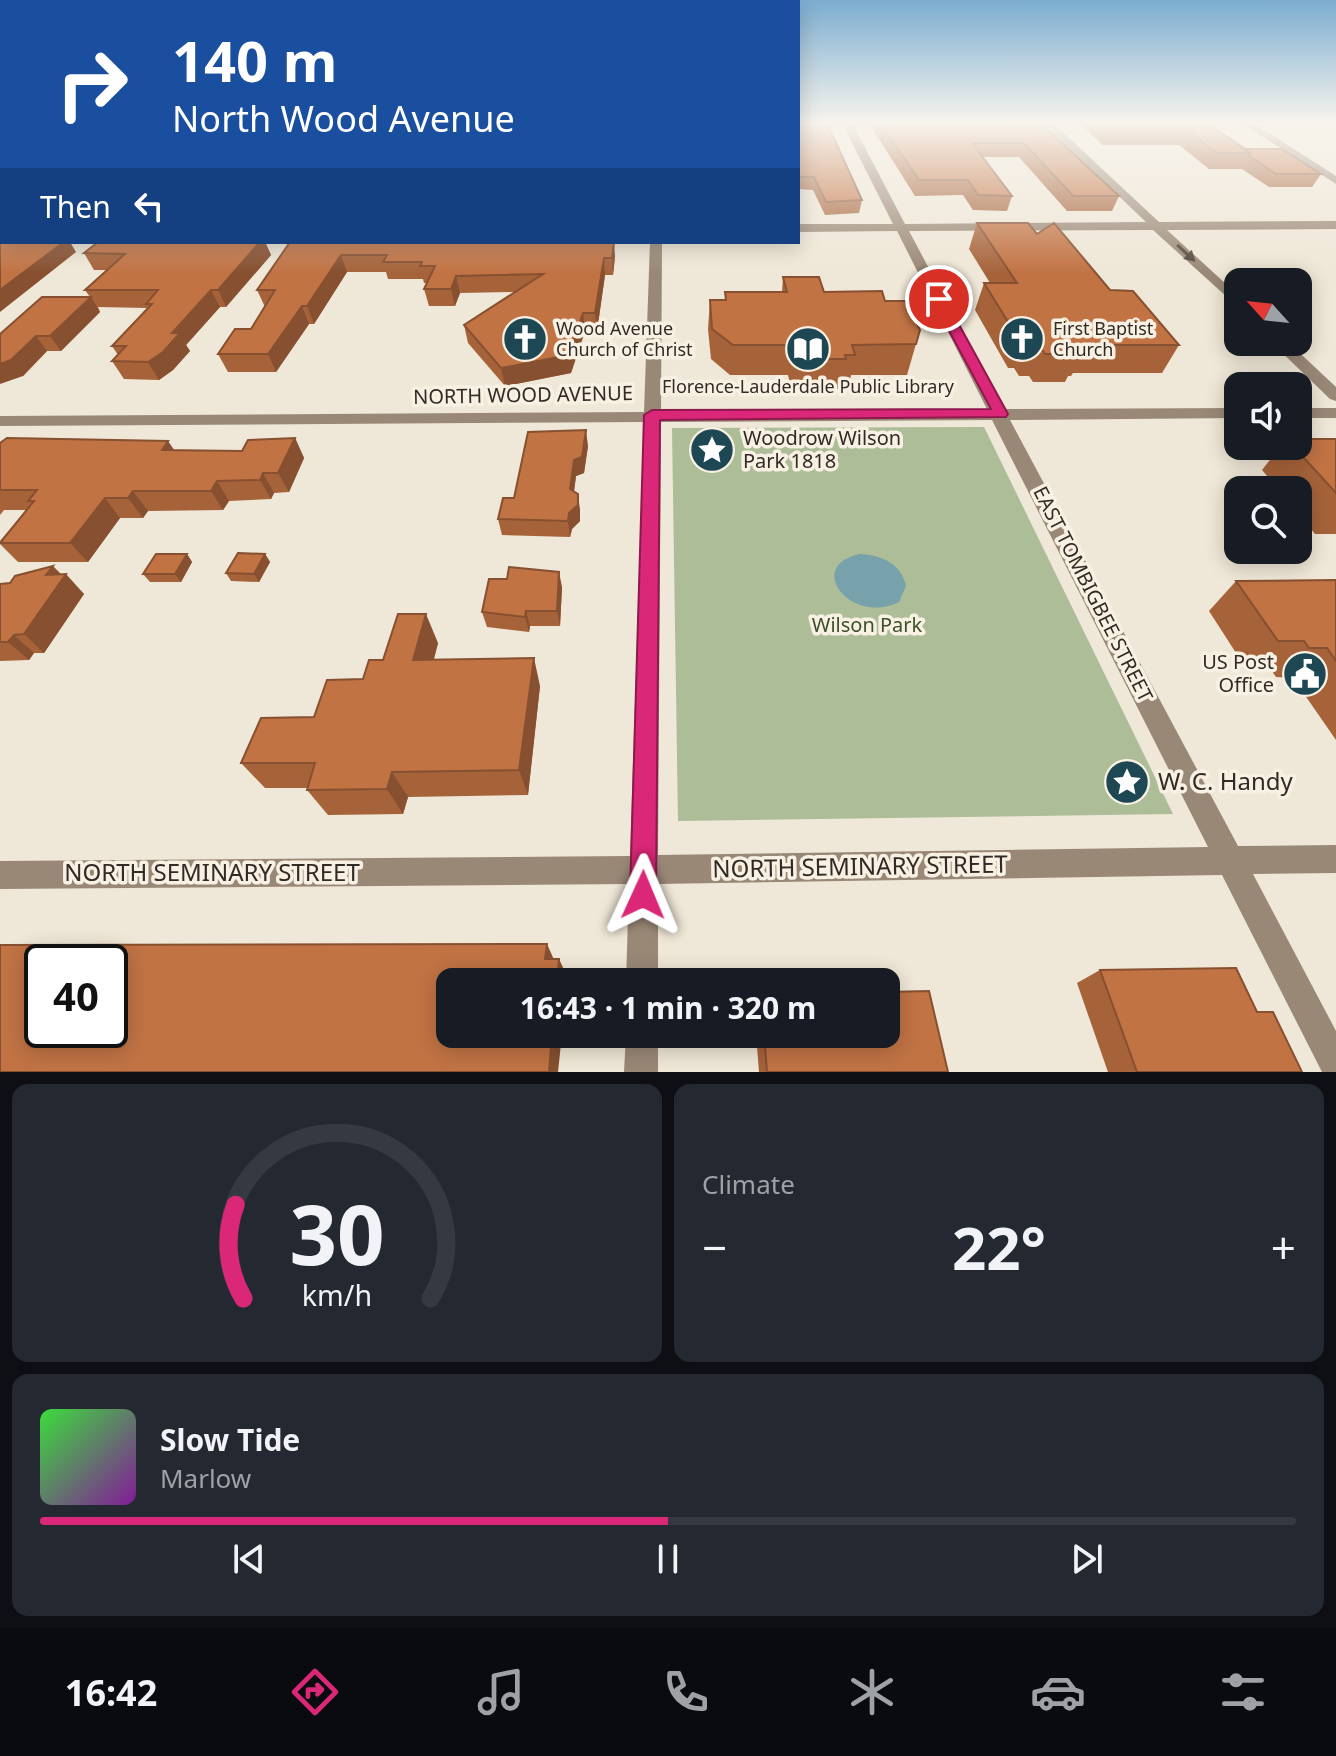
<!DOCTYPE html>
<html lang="en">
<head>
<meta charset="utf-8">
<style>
  body { margin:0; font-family:"Noto Sans",sans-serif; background:#242831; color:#f1f3f6; height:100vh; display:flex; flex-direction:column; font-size:30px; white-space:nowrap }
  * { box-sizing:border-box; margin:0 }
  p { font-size:26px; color:#9ea1a6 }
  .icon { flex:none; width:44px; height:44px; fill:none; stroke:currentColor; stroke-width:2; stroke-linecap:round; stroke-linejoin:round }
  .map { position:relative; height:1072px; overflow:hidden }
  .side { display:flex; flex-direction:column; gap:12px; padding:12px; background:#0d0f14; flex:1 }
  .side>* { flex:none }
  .hud { position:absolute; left:0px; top:0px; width:800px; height:244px; box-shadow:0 4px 20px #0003; background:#1a4fa0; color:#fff; overflow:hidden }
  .needle { width:52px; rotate:297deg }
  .fabs { position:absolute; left:1224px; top:268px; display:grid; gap:16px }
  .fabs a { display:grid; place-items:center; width:88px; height:88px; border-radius:16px; background:#171b24; box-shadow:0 4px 20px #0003; font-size:40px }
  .speed { position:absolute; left:24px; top:944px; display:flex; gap:16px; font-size:40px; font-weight:700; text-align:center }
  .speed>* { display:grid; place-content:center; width:104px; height:104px; border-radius:50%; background:#171b24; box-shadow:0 4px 20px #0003; line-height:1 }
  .speed .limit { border:4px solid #111; border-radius:12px; background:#fff; color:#111 }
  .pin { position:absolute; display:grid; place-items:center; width:68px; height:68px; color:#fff; margin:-34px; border:4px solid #fff; border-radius:50%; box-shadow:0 2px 8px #0007 }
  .me { position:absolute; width:88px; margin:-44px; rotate:1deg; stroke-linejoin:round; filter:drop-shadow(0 0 6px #0008) }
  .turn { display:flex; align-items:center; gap:28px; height:168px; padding:0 40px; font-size:36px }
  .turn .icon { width:104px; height:104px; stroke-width:2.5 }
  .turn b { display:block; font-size:56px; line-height:68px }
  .then { display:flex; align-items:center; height:76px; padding:0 40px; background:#0003; gap:16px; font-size:30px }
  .big { font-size:60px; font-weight:700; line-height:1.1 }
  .side .tile { flex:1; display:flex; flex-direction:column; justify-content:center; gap:12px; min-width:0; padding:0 28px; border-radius:16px; background:#242831 }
  .side .dial { align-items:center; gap:0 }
  .dial svg { height:208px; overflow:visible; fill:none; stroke:#363941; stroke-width:7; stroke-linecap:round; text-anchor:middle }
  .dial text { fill:#f1f3f6; stroke:none }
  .song { display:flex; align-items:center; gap:24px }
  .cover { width:96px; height:96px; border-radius:12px; background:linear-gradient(135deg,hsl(120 70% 55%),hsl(290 70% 35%)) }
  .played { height:8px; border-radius:4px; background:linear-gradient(90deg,#db2777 50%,#363941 50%) }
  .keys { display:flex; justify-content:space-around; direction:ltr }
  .heat { display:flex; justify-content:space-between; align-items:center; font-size:44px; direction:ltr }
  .side .tiles { flex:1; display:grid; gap:12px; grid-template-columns:1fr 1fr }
  .tile:last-child { grid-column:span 2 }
  .trip { position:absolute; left:436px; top:968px; width:464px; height:80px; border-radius:16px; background:#171b24; box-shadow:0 4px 20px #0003; font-weight:700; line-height:80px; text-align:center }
  .tabs { display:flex; height:128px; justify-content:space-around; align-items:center; background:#090b0e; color:#9ea1a6 }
  .tabs .icon { width:56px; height:56px }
  .tabs .selected { color:#db2777 }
  .tabs b { font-size:36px; color:#f1f3f6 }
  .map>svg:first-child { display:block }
  .green { fill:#acbd98 }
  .water { fill:#78a2ab }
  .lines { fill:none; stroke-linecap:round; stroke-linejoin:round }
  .street { fill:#c7b9a4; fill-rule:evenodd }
  .secondary { fill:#9a8876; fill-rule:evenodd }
  .wall { fill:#a6633a }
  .shaded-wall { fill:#875030 }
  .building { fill:#c17344; stroke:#875030; stroke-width:2; fill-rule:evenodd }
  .oneway { fill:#51473d }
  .route { fill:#db2777; stroke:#8e194d; stroke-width:2 }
  .labels { text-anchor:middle; stroke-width:7; stroke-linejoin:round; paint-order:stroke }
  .far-poi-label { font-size:18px; fill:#322b25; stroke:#f8f1e3; text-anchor:start }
  .street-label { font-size:20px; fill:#322b25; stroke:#f8f1e3 }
  .poi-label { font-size:20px; fill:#322b25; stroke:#f8f1e3; text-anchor:start }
  .park-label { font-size:20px; fill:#3d4f2a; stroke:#f8f1e3 }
  .near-poi-label { font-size:24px; fill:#322b25; stroke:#f8f1e3; text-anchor:start }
  .near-street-label { font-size:24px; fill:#322b25; stroke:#f8f1e3 }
</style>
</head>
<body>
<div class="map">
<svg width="1336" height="1072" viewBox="0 0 1336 1072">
  <rect width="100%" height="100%" fill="#efe7d7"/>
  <path class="green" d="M984 427 1173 814 678 821 672 428Z"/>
  <path class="water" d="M860 554C882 555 901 564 906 586L899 602C852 626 803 566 860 554Z"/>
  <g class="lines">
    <path class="street" d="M798 123H902L903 124 898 127H798Z"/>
    <g class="secondary">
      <path d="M842 123H852L905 224 1146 222 1042 123H1053L1159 222 1336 221V229L1167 230 1238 295V307L1153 230 909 231 1004 409 1238 408V418L1010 420 1238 846 1336 845V873L1253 874 1336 1031V1072H1322L1222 875 658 884V982H626L629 884 0 889V861L630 856 644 422 0 426V416L644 412 650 242H662L661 411 987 409 897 231 798 232V224H893ZM992 420 1208 847 658 855 661 422Z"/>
      <path d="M1241 123H1253L1336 176V184Z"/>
      <rect x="0" y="228" width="2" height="8"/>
      <path d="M1271 342H1288L1336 387V401L1330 399Z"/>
      <rect x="1298" y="408" width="38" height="10"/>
      <path d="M626 1034H658V1072H624Z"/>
    </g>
  </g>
  <g class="wall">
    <path d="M798 123 862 200 859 213 825 215 813 190 798 189Z"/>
    <path d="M873 123H1040L1119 196 1112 211H1067L1019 157H983L1012 196 1007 211 973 210 963 195 915 196 872 128Z"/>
    <path d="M1079 123H1207L1244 149 1321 174 1312 187H1269L1242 169H1209L1179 145H1103Z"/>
    <path d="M977 223 1037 234 1179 345 1162 373H1073L1071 376H1068L1065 382H1033L1029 376H1019L1014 368H1008L975 310 984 283H990L969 249Z"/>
    <path d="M98 242H265L271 255 226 307H220L186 345 190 351 173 370 159 380 124 379 112 361 118 355 112 346 147 308 98 307 100 312 61 351H47L23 376 0 334 90 297 85 290 106 270H94L84 253Z"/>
    <path d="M290 242 615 256 613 275H605L597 331H585L571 373 505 386 468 343 464 325 515 292 460 293 455 306H429L424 289 427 283H424L423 279H388L386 272H347L314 324H309L276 372H228L218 354 251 329 265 307 257 290Z"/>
    <path d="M783 277 824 292 885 301 920 330 907 375H851L849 385H840V389L801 390 799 383H790L788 375H730L711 359 708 329 710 300H725V292H782Z"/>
    <path d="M295 438 304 458 289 492 274 493 271 499 229 501 223 510 148 511 143 518H120L88 562H18L0 544V541L26 510H4L0 515V443L174 450 242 451Z"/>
    <path d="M1336 439V534H1315L1298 513V490H1279L1262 470 1281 446H1298Z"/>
    <path d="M588 446 584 473 576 476 574 492 580 510V521L572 529 570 537 502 535 498 519 514 498Z"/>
    <path d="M187 554 192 562 181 582H150L143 574Z"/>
    <path d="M265 554 270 562 259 582 231 581 226 573Z"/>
    <path d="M61 575 84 594 44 653H34L29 660 0 661V584Z"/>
    <path d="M1336 580V740L1293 678 1276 677 1271 670H1247L1209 611 1236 581Z"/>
    <path d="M562 587 560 626H530L529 632 487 627 482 612Z"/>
    <path d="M438 643 434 659 540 686 528 795 408 797 403 814 328 815 307 790 308 788H265L241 763 314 717 363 679 383 660Z"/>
    <path d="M1100 970 1257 1012 1302 1072H1108L1077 983Z"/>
    <path d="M756 1034H886L948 1072H759Z"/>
  </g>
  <g class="shaded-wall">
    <path d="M64 242H70L76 252 0 312V290Z"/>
    <path d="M260 242H265L271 255 226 307 218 290Z"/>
    <path d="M614 242 615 256 613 275 612 258Z"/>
    <path d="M341 255 347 272 314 324 307 306Z"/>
    <path d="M604 258 605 275 597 331 595 313Z"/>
    <path d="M456 276 460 293 455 306 451 289Z"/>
    <path d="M211 290 220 307 186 345 190 351 173 370 159 380 148 362Z"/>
    <path d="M91 297 100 312 61 351 50 336Z"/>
    <path d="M302 306 309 324 276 372 268 354Z"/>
    <path d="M583 313 585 331 571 373 505 386 501 368Z"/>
    <path d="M36 336 47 351 23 376 0 384V364Z"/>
    <path d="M586 430 588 446 584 473 576 476 572 505 570 489 574 460Z"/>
    <path d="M295 438 304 458 289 492 278 473Z"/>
    <path d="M168 441 181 460 162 450Z"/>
    <path d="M263 473 274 493 271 499 260 480Z"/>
    <path d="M217 481 229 501 223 510 211 491Z"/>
    <path d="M133 491 148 511 143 518 128 498Z"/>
    <path d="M578 494 580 510V521L572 529 570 537 568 521 569 513Z"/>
    <path d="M105 498 120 518 88 562 70 543Z"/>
    <path d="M187 554 192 562 181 582 175 574Z"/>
    <path d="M265 554 270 562 259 582 254 574Z"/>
    <path d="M53 566 64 577 66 574 84 594 44 653 24 634 46 575Z"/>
    <path d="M559 572 562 587 560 626 557 611Z"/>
    <path d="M526 611 530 626 529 632 525 617Z"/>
    <path d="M426 614 438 643 426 688 413 660Z"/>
    <path d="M14 635 34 653 29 660 8 642Z"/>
    <path d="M534 658 540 686 528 795 519 770Z"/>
    <path d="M392 772 408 797 403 814 387 789Z"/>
    <path d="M547 944 555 962 545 959Z"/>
    <path d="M559 959 567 976 566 982H557Z"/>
    <path d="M552 1034H562L558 1072H549Z"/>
  </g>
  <g class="building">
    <path d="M798 123H827L862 200 826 202 814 177H798Z"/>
    <path d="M880 123H1040L1119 196H1073L1024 143H972L1012 196 978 195 968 180H919Z"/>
    <path d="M1102 123H1207L1251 153H1218L1186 130H1110Z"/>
    <path d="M0 126H2V219L0 221Z"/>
    <path d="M1244 149H1282L1321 174H1276L1249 156 1251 153Z"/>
    <path d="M977 223H1028L1037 234 1054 223 1110 290 1133 291 1179 345H1082L1084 348H1074L1078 354H1045L1041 348H1031L1026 340 1020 341 984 283H1017Z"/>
    <path d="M0 238H2V242H64L0 290Z"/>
    <path d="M98 242H260L218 290H211L172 333H180L163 352 148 362 112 361 126 346H112L152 304H146L158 290H85L125 254 84 253Z"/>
    <path d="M290 242H614L612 258H604L595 313H583L569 355 501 368 464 325 543 274 456 276 451 289H424L435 266H420L422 262H383L387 255H341L307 306H302L268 354H218L235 329H251L275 290H257Z"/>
    <path d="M783 277H819L824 292 882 291 885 301H906L920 330 916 344 852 345 855 355H845L846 359H806L804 353H794L792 345H733L712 329 710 300H726L725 292H787Z"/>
    <path d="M42 297H91L50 336H36L11 360 0 364V334Z"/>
    <path d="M586 430 582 457 574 460 570 489 578 494V505L569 513 568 521 498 519 503 498H514L528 432Z"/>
    <path d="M7 438 168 441 162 450 242 451 248 440 295 438 278 473H263L260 480 217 481 211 491H133L128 498H105L70 543H0L34 501H28L37 490H0V443Z"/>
    <path d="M1298 439H1336V493L1293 446H1298Z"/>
    <path d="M238 553 265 554 254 574 226 573Z"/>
    <path d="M156 554H187L175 574H143Z"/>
    <path d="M53 566 46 575 66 574 24 634 14 635 8 642H0V584L10 583 15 576Z"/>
    <path d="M509 567 559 572 557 611H526L525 617 482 612 489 579H507Z"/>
    <path d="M1336 580V661L1327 648H1309L1304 641H1278L1236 581Z"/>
    <path d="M398 614H426L413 660 534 658 519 770 392 772 387 789 307 790 315 763H241L261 718 314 717 327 680 363 679 369 660H383Z"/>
    <path d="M547 944 545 959H559L557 982H450V1034H552L549 1072H0V945ZM42 962H110V1030H42Z"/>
    <path d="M1236 968 1257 1012H1273L1302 1072H1137L1100 970Z"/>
    <path d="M929 991 948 1072H767L764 1034H886V992Z"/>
  </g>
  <defs><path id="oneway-solid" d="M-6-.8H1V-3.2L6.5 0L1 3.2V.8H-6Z" transform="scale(2)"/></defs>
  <use class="oneway" href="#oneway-solid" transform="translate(1186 253) rotate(43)"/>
  <linearGradient id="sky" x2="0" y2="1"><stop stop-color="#7badd0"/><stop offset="0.45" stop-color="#f8f4ed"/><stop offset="1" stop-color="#f8f4ed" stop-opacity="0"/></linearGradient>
  <rect width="1336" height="273" fill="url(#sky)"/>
  <path class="route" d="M939 295 945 299 1008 414 1006 417 660 420 656 895 652 904 643 908 634 904 630 895 644 415 652 410 991 409 932 299Z"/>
  <defs>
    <g id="church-disc" transform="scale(2.3)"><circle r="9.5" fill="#1d4752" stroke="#f8f1e3"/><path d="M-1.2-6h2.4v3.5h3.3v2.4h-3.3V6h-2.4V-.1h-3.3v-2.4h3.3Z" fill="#fff"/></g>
    <g id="library-disc" transform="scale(2.3)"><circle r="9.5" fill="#1d4752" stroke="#f8f1e3"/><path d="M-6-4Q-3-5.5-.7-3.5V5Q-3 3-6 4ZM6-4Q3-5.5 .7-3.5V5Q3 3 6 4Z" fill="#fff"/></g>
    <g id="sight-disc" transform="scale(2.3)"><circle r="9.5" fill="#1d4752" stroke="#f8f1e3"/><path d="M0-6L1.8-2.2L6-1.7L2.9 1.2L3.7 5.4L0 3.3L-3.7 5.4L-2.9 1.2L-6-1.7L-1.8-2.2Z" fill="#fff"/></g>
    <g id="civic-disc" transform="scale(2.3)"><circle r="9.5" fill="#1d4752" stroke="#f8f1e3"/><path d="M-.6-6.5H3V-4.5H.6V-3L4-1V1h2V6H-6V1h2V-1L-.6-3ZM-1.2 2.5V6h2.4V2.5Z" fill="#fff"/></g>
  </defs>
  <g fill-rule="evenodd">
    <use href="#church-disc" x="525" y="339"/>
    <use href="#church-disc" x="1022" y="339"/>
    <use href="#library-disc" x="808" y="349"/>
    <use href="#sight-disc" x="712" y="450"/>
    <use href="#civic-disc" x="1305" y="674"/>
    <use href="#sight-disc" x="1127" y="782"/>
  </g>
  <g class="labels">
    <g class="far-poi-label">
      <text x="556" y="335">Wood Avenue<tspan x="556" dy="21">Church of Christ</tspan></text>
      <text x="1053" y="335">First Baptist<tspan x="1053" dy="21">Church</tspan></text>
      <text x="808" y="393" text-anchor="middle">Florence-Lauderdale Public Library</text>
    </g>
    <g class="street-label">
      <text transform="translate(523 395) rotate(-1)" y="7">NORTH WOOD AVENUE</text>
      <text transform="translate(1093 594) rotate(63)" y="7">EAST TOMBIGBEE STREET</text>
    </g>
    <g class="poi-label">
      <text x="743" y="445">Woodrow Wilson<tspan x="743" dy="23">Park 1818</tspan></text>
      <text x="1274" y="669" text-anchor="end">US Post<tspan x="1274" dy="23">Office</tspan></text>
    </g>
    <g class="park-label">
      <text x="867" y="632">Wilson Park</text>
    </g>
    <g class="near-poi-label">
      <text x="1158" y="790">W. C. Handy</text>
    </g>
    <g class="near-street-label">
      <text transform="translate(860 867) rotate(-1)" y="8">NORTH SEMINARY STREET</text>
      <text x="212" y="881">NORTH SEMINARY STREET</text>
    </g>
  </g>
</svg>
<div class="fabs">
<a><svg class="needle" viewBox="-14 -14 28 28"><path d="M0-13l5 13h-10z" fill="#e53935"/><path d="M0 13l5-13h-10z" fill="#9ea1a6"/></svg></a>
<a><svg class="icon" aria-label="sound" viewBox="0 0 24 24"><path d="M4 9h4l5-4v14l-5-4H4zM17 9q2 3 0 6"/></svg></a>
<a><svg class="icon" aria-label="search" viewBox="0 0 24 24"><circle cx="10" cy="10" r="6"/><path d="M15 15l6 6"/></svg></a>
</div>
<div class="speed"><div class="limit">40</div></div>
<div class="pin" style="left:939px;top:299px;background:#d93025"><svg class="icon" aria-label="arrive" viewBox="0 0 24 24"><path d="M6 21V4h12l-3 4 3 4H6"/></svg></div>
<svg class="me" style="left:643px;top:895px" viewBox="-20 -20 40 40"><path d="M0-17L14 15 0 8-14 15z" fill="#db2777" stroke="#fff" stroke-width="4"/></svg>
<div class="trip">16:43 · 1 min · 320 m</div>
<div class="hud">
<div class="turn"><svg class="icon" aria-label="right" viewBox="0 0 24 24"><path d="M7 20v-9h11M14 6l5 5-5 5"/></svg><div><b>140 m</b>North Wood Avenue</div></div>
<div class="then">Then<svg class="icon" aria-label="left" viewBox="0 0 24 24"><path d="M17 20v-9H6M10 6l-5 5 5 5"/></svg></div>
</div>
</div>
<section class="side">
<div class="tiles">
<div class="tile dial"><svg viewBox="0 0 100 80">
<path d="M14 69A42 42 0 1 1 86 69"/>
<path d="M14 69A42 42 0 0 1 11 33" stroke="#db2777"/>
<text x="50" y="56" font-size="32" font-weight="700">30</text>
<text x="50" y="72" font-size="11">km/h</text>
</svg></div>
<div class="tile"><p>Climate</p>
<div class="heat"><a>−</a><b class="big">22°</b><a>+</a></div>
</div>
<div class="tile">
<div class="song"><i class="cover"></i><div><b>Slow Tide</b><p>Marlow</p></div></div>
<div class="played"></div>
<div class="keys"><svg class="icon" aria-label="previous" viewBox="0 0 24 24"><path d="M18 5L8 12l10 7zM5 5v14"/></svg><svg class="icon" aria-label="pause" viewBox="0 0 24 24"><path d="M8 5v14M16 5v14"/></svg><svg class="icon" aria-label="next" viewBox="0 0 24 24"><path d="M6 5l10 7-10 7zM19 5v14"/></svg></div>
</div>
</div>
</section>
<nav class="tabs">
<b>16:42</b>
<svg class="icon selected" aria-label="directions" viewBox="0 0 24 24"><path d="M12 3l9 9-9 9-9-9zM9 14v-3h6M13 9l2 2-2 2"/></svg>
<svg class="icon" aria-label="music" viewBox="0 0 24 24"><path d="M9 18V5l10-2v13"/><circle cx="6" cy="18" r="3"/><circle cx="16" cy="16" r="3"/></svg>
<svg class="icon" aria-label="phone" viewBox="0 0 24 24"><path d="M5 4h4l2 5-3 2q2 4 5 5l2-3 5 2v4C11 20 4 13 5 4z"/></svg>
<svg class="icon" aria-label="climate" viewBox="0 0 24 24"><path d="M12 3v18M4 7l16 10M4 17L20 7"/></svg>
<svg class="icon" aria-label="car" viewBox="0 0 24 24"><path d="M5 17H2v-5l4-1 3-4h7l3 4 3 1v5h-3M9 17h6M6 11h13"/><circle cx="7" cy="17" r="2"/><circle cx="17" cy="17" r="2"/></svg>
<svg class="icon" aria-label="filters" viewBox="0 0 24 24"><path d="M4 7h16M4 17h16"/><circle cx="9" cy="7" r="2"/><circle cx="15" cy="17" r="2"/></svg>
</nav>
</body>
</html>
